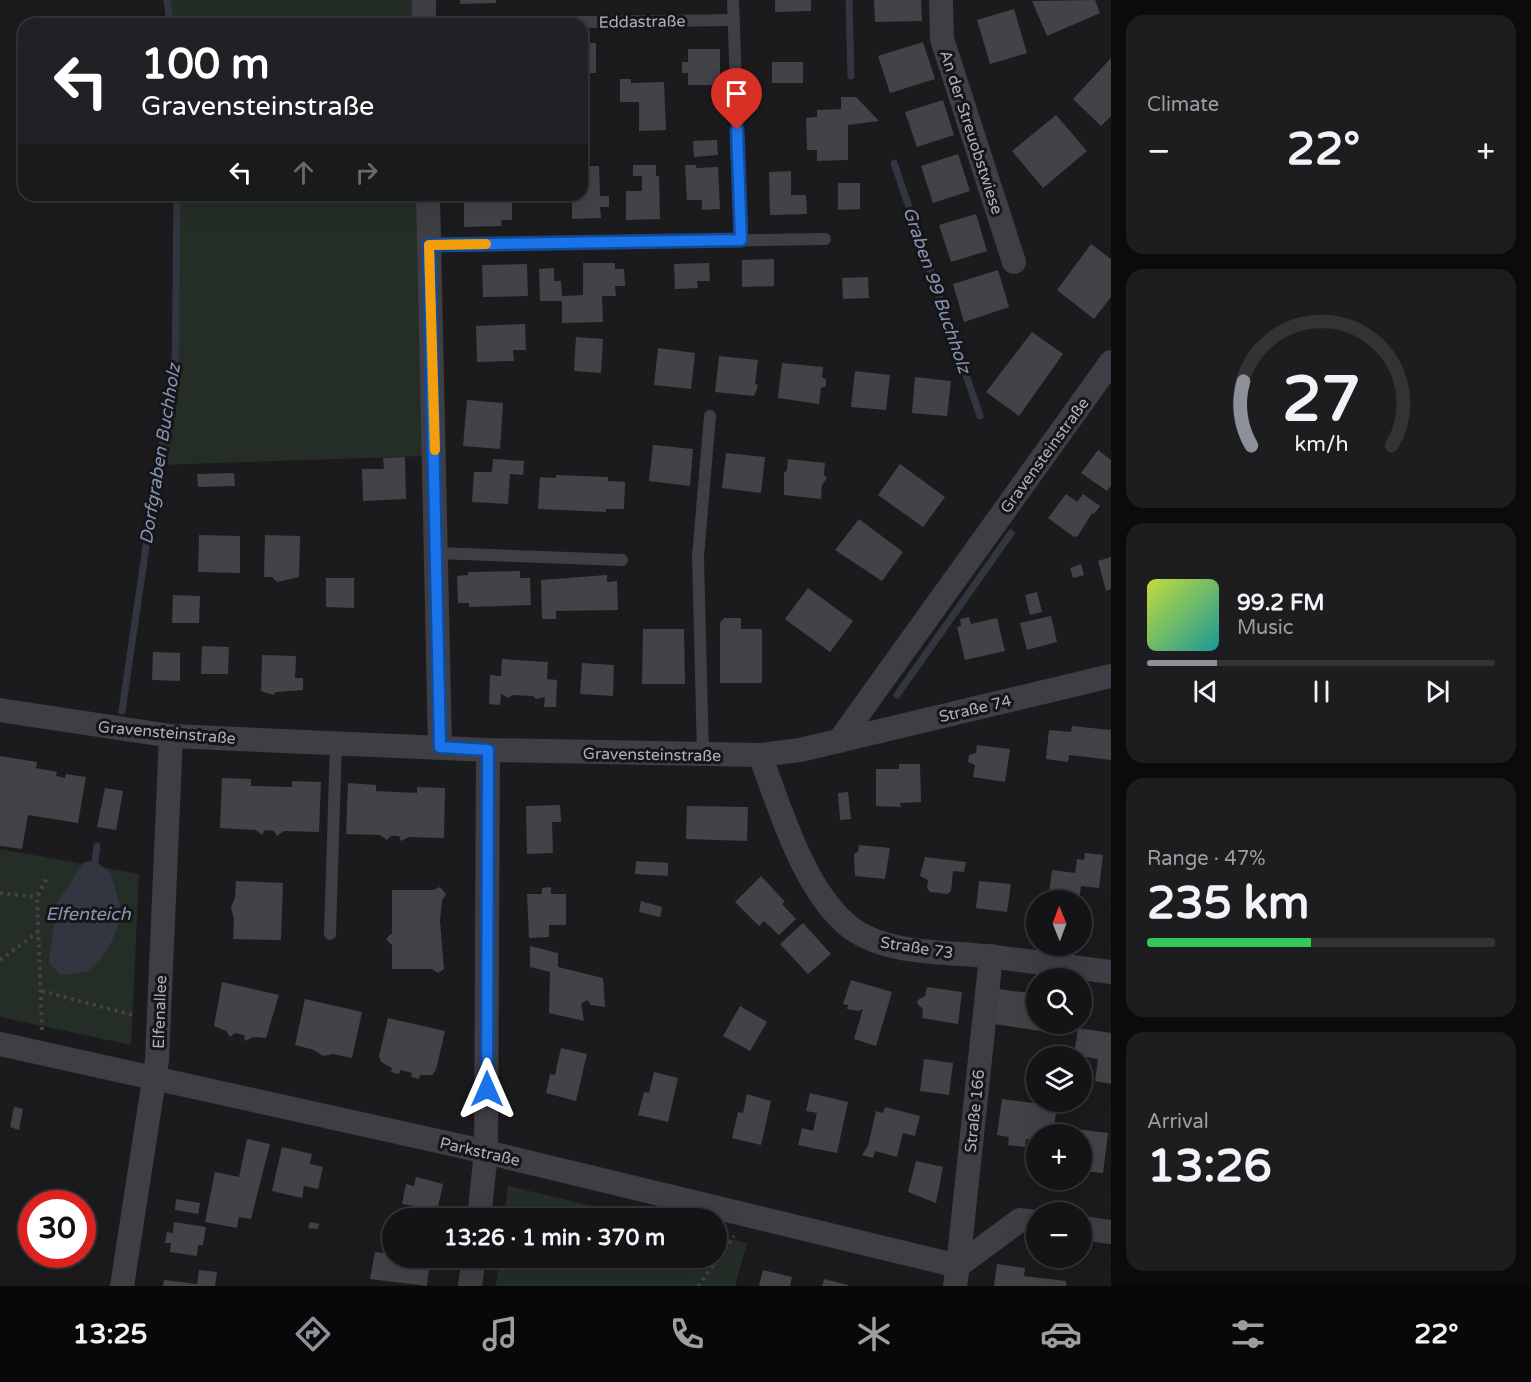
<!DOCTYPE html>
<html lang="en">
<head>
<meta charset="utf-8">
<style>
  body { margin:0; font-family:"Varela Round",sans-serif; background:#1d1d1f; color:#f1f3f6; height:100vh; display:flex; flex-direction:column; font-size:22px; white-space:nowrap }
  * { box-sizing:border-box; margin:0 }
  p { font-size:20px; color:#9d9ea1 }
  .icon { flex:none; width:33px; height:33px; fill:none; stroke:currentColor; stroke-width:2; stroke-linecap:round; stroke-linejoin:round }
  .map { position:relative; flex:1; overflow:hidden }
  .drawer { display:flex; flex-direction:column; gap:15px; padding:15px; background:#0b0b0c; width:420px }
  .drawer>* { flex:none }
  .banner { position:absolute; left:18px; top:18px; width:570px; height:183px; border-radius:18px; box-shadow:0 6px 24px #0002,0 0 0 2px #333335; background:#202124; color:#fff; overflow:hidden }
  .needle { width:39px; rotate:359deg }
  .controls { position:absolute; left:1026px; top:890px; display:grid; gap:12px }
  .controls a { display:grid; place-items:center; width:66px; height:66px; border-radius:50%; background:#141416; box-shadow:0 6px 24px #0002,0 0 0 2px #333335; font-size:30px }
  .speed { position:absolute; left:18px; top:1190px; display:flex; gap:12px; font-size:30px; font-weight:700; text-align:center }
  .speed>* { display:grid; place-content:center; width:78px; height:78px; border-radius:50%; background:#141416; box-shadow:0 6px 24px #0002,0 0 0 2px #333335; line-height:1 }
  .speed .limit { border:9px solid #d22; background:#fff; color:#111 }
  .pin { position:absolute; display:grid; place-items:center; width:51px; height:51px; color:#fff; margin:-62px -26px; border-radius:50% 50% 50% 0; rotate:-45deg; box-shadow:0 0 6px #0007 }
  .pin .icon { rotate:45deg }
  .me { position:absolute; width:66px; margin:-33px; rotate:0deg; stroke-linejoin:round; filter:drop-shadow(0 0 4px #0008) }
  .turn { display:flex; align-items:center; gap:21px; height:126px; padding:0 24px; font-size:27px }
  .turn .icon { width:78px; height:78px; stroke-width:2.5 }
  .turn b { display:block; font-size:42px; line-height:51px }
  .lanes { display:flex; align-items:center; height:57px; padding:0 24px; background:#0003; justify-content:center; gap:30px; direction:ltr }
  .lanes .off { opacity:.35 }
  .big { font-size:45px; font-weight:700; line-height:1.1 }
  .drawer .tile { flex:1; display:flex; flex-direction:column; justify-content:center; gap:9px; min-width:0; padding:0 21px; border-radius:18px; background:#1d1d1f }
  .drawer .dial { align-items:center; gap:0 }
  .dial svg { height:156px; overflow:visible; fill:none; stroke:#333335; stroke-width:7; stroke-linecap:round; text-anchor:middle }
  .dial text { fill:#f1f3f6; stroke:none }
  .song { display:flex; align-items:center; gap:18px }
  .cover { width:72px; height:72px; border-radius:9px; background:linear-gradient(135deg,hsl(70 70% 55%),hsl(180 70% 35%)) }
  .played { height:6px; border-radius:3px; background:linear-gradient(90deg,#8c9099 20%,#333335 20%) }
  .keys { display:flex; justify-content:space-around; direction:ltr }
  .heat { display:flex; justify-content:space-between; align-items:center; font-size:33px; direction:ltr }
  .charge { height:9px; border-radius:4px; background:linear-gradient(90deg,#34c759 47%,#333335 0) }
  .trip { position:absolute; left:382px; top:1208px; width:345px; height:60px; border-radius:30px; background:#141416; box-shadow:0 6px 24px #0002,0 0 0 2px #333335; font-weight:700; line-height:60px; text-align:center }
  .menu { display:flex; height:96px; justify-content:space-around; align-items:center; background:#080809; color:#9d9ea1 }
  .menu .icon { width:42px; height:42px }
  .menu .on { color:#8c9099 }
  .menu b { font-size:27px; color:#f1f3f6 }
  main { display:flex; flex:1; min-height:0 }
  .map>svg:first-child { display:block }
  .green { fill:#252d27 }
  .water { fill:#313641 }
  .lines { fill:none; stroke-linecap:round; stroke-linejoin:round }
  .stream { stroke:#313641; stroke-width:7 }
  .building { fill:#424347 }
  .path { stroke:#424249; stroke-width:4; stroke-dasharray:3 4.5; stroke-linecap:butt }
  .lane { stroke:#3e3e44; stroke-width:12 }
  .street { stroke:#3e3e44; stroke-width:24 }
  .route-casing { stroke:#114b97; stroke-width:15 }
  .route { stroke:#1a73e8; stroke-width:10 }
  .slow { stroke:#f59e0b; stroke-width:10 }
  .labels { text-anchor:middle; stroke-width:6; stroke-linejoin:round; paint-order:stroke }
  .street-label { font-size:16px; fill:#aeafbc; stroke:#161618 }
  .water-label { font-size:18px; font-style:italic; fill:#8795b5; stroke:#161618 }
</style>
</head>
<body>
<main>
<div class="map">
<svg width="1111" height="1286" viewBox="0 0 1111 1286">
  <rect width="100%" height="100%" fill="#1b1b1d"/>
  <g class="green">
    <path d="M166 0H412L413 24H169Z"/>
    <path d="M175 195H418L425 456 158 465 174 332Z"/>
    <path d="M0 849 139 874 131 1045 0 1017Z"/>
    <path d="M508 1186 643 1218H504Z"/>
    <path d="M717 1236 747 1243 735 1286H496L499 1257H717Z"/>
  </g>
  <path class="water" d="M95 861 111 873 122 915 112 941 102 957 87 972 60 975 49 962 57 903 84 862Z"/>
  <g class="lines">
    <g class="stream">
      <path d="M167 0 170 24"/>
      <path d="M849 0 851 76"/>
      <path d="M894 163 980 416"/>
      <path d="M897 695 1011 533"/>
      <path d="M122 711 159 458 175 379 177 195"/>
      <path d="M95 861 97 846"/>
    </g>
  </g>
  <g class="building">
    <path d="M460 0H496V3L460 4Z"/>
    <path d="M775 0H811V11L775 12Z"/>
    <path d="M874 0H921L922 21 875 22Z"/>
    <path d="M1095 0 1100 13 1047 36 1032 1Z"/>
    <path d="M1014 9 1027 53 990 64 977 20Z"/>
    <path d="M923 42 935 79 890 93 878 56Z"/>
    <path d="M582 43H596V73H585L586 90H582Z"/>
    <path d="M688 49H720V85H688V73H682V62H688Z"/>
    <path d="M1111 58V116L1101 126 1073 99Z"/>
    <rect x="772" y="62" width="31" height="21"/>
    <path d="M620 79H631V83L664 82 666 130 639 131V102H620Z"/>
    <path d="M841 97H856L879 121 848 125V160L817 161V150H807L806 118 817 117V110L841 109Z"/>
    <path d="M943 100 954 135 917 147 905 112Z"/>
    <path d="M1056 115 1087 151 1043 188 1012 151Z"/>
    <path d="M717 140 718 155 694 157 693 141Z"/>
    <path d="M958 154 970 191 933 203 921 166Z"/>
    <path d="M633 165H656V176H659L660 219 626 220V191H642V176H633Z"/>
    <path d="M685 165H696V168L718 167 720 209 702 210V200H687Z"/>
    <path d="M582 166H599L600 196H609V207H600L601 218 572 219V195H582Z"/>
    <path d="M791 171V195H806L807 214 770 215 769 172Z"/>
    <path d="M838 183H860V209L838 210Z"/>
    <path d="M491 195H503L504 201H512V220H501L502 226 464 227V202L491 201Z"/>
    <path d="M976 214 987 251 951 262 939 225Z"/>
    <path d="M1091 244 1111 259V297L1094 319 1057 290Z"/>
    <path d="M774 259V286L742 287V260Z"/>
    <path d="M583 263H615V269H624L625 286H615L616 296H602L603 322 562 323V301H540L539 269 554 268V281H561L562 296 583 295Z"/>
    <path d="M709 263 710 281H697L698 288 675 289 674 264Z"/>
    <path d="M527 264 528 296 483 297 482 265Z"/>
    <path d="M998 270 1009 307 964 322 953 284Z"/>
    <path d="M868 277 869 298 843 299 842 278Z"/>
    <path d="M525 324 526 350H513L514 361 477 362 476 326Z"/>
    <path d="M1032 332 1063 354 1019 416 986 392Z"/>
    <path d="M576 337 603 339 601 373 574 371Z"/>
    <path d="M658 348 695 353 691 389 654 385Z"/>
    <path d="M719 356 758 360 755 383 758 386 754 396 715 392Z"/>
    <path d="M782 363 823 367 822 377 826 380V386L821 388 819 404 778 398Z"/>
    <path d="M855 371 890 375 886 410 851 407Z"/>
    <path d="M915 377 951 381 947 416 912 413Z"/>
    <path d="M467 400 503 403 500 449 463 446Z"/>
    <path d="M653 445 693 449 690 486 649 481Z"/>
    <path d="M1098 450 1111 460V486L1107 491 1081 473Z"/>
    <path d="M726 453 765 457 761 493 722 488Z"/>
    <path d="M405 457 406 499 363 501 362 469H384L383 458Z"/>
    <path d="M493 459 524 461 523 475 510 474 508 504 472 502 474 472H492Z"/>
    <path d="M788 459 825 463 824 475 827 478 822 485 821 499 784 495V473L787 470Z"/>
    <path d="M900 464 945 497 923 527 878 495Z"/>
    <path d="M234 473 235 486 198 487 197 474Z"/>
    <path d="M556 475 608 477V481L625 482 624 509H606V512L538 509 540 477 556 478Z"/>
    <path d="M1066 494 1077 502 1083 494 1100 506 1094 514 1092 513 1078 536 1074 537 1048 518Z"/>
    <path d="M859 519 903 552 882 581 835 550Z"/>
    <path d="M199 535 240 536V573L198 572Z"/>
    <path d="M265 535 300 536 299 577 277 582 272 577H264Z"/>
    <path d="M1111 557V589L1106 591 1098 561Z"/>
    <path d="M1081 564 1084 575 1073 578 1070 568Z"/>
    <path d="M520 571V578H530L531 605 469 607V603H458L457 576 468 575V572Z"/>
    <path d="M607 575V582L617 581 618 610 556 611V619H542L541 580Z"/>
    <path d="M326 578H354V608L326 607Z"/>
    <path d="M808 588 853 621 830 652 785 619Z"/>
    <path d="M1037 592 1042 612 1030 615 1025 595Z"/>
    <path d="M173 595 200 596 199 623H172Z"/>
    <path d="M1051 616 1057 642 1027 650 1020 623Z"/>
    <path d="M969 617 971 624 997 618 1005 651 965 660 957 627 961 626 960 619Z"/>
    <path d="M724 618H741V629H762V683H720V623Z"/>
    <path d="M643 629H684L685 684H642Z"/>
    <path d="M202 646 229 647 228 674H201Z"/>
    <path d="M153 652 180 653V681L152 680Z"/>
    <path d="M262 655 296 656 295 678H303V690L276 692 273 695 261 691Z"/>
    <path d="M502 659 548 662 547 679 557 680 556 707H544L545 697 536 699 533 696 512 695 509 698 501 694 500 705 489 704 490 675 501 676Z"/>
    <path d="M582 663 614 665 613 696 580 694Z"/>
    <path d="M1072 726 1111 730V760L1069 755 1068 762 1046 759 1049 730 1071 732Z"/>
    <path d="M977 745 1010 749 1005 782 973 777 975 765 968 762 969 755 976 753Z"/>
    <path d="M0 756 37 762 36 768 57 772 56 776 65 778 66 774 86 777 78 823 28 815 22 849 0 846Z"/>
    <path d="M899 764H920L921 802 900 803 901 807 876 806V769H899Z"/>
    <path d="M222 778 251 779V786L292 787V781L321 782 319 832 284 831 277 836 274 831 265 830 262 835 256 830 220 828Z"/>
    <path d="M348 783 376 785V791L417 793V787L445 788 444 838 409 837 401 841 399 836H391L387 840 380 835 346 834Z"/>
    <path d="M105 788 123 791 116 830 97 827Z"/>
    <path d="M848 792 851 819 840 820 838 793Z"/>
    <path d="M560 805 561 822H552L553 853 527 854 526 806Z"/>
    <path d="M687 806 748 807 747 841 686 839Z"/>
    <path d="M859 845 890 848 885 879 855 876 854 854 858 852Z"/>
    <path d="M1085 853 1103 855 1099 888 1081 886 1079 900H1048L1052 870 1075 873 1077 859 1084 860Z"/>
    <path d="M925 857 966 862 964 872 953 871 951 891 947 894 930 892 927 888 928 880 920 876Z"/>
    <path d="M636 861 668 863V876L635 874Z"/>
    <path d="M761 876 785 902 782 904 796 919 779 935 764 921 759 926 735 902Z"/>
    <path d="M236 881 283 883 281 940 233 939 234 919 231 907 235 898Z"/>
    <path d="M979 881 1011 884 1007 912 976 908Z"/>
    <path d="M440 887 446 894 442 901 440 921 444 969 438 973 432 969H392V945L386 939 392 933V890H433Z"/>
    <path d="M551 887V894H566V925H549V937L529 938 527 894H542V888Z"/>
    <path d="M641 901 662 907 660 917 639 912Z"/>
    <path d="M803 923 831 954 808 974 780 944Z"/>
    <path d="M530 946 558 953V967L603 978 605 1007 591 1005 587 1000 581 1004 584 1021 549 1013 550 972 530 967Z"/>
    <path d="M851 980 892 992 876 1046 854 1039 863 1009 859 1011 847 1009 848 1005 843 1004Z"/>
    <path d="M222 982 279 995 266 1038 253 1037 245 1041 244 1035 235 1033 230 1037 226 1031 214 1026Z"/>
    <path d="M927 987 962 992 958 1024 922 1018 923 1009 917 1003 918 1000 925 996Z"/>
    <path d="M998 989 1036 994V1023H1049L1047 1032 994 1024Z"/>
    <path d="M305 999 362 1012 352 1058 333 1054 323 1056 314 1050 295 1045Z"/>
    <path d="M740 1006 767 1022 750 1051 723 1036Z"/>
    <path d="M388 1018 445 1031 436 1070 432 1075H420L419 1079 411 1077 412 1073 400 1070 399 1074 391 1072 392 1068 381 1062 379 1056Z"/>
    <path d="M1078 1028 1111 1033V1084L1095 1081 1098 1059 1074 1055Z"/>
    <path d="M561 1048 587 1054 576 1101 546 1093 550 1074 555 1075Z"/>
    <path d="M924 1059 953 1063 949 1095 920 1091Z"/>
    <path d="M654 1072 678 1078 668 1122 638 1115 644 1092 649 1093Z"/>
    <path d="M810 1093 848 1102 837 1153 798 1145 802 1128 813 1131 817 1113 806 1111Z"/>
    <path d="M747 1094 771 1101 761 1145 732 1138 738 1112 743 1113Z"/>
    <path d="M1002 1099 1057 1106 1053 1134H1036V1140L1026 1139 1025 1147 1008 1145 1009 1137 997 1135Z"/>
    <path d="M14 1107 23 1109 19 1130 10 1127Z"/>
    <path d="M885 1107 920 1116 915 1136 903 1133 897 1157 875 1151 873 1158 862 1155 868 1146 876 1111 883 1113Z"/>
    <path d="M1077 1129 1108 1133 1103 1173 1082 1171V1134H1076Z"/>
    <path d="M247 1139 270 1144 251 1219 239 1217 237 1228 205 1222 215 1172 239 1177Z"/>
    <path d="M282 1147 312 1154 310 1164 323 1167 318 1189 304 1186 302 1198 272 1191Z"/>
    <path d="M916 1161 943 1167 936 1203 908 1192Z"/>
    <path d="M416 1177 443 1184 436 1216 420 1213 421 1207 402 1204 406 1184 414 1186Z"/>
    <path d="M176 1199 200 1203 198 1214 175 1210Z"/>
    <path d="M174 1222 206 1227 203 1245H198L197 1256 170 1252 171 1243H165L167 1232 173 1233Z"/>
    <path d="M310 1222 319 1224 318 1229 308 1228Z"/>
    <path d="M375 1252 393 1254V1257L430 1259 427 1286 370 1279Z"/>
    <path d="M997 1264 1025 1268 1024 1276 1066 1281V1286H994Z"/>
    <path d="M199 1270 217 1272 215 1286H163L164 1280 197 1284Z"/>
    <path d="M763 1270 792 1277 790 1286H759Z"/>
    <path d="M824 1279 848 1285V1286H822Z"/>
  </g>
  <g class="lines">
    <g class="path">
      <path d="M0 893 37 897"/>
      <path d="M0 960 38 932"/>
      <path d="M42 991 136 1016"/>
      <path d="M42 1030 37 897 48 876"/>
      <path d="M698 1286 734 1236"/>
    </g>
    <g class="lane">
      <path d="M733 0 741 240"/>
      <path d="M443 24 734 20"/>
      <path d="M429 245 825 239"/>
      <path d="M437 553 622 560"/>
      <path d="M703 756 698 556 710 416"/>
      <path d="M330 934 336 743"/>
    </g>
    <g class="street">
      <path d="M424 0V24"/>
      <path d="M941 0 942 39 1014 262"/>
      <path d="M428 195 440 747"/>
      <path d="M0 710 171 736 488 750 760 755 800 750 1111 676"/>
      <path d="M839 741 1111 362"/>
      <path d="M760 755C780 808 804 892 851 928 889 956 948 951 993 957 1032 961 1072 967 1111 972"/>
      <path d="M0 1044 465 1147 958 1266 991 956"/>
      <path d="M479 1218 486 1152 488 750"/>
      <path d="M1082 1228 1111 1232"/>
      <path d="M122 1286 157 1060 171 736"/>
      <path d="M470 1286 474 1257"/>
      <path d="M955 1286 958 1266 1020 1220 1036 1222"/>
    </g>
  </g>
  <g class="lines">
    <g class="route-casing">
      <path id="route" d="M487 1089 488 750 440 747 429 245 741 240 737 130"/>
    </g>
    <use href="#route" class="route"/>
    <path class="slow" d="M435 450 429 245 486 244"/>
  </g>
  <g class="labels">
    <g class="street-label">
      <text transform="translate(642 21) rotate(-1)" y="6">Eddastraße</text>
      <text transform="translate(972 132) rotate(72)" y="6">An der Streuobstwiese</text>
      <text transform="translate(1044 455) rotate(-54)" y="6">Gravensteinstraße</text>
      <text transform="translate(975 708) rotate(-13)" y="6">Straße 74</text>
      <text transform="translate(167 732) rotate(5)" y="6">Gravensteinstraße</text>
      <text transform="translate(652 754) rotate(1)" y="6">Gravensteinstraße</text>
      <text transform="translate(917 947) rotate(9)" y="6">Straße 73</text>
      <text transform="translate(159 1012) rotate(-88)" y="6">Elfenallee</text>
      <text transform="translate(974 1111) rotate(-84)" y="6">Straße 166</text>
      <text transform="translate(480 1151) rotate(13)" y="6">Parkstraße</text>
    </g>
    <g class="water-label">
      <text transform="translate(937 290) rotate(71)" y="6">Graben 99 Buchholz</text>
      <text transform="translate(160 454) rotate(-81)" y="6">Dorfgraben Buchholz</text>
      <text x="88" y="920">Elfenteich</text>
    </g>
  </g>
</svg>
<div class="controls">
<a><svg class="needle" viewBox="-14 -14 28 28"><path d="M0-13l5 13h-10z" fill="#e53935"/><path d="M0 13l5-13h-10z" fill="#9d9ea1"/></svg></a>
<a><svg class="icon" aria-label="search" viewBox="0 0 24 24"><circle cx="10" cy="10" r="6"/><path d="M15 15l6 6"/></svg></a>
<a><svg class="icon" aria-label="layers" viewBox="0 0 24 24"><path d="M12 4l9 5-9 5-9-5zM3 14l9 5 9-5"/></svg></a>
<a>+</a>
<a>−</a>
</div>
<div class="speed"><div class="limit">30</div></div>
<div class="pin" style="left:737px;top:130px;background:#d93025"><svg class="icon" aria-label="arrive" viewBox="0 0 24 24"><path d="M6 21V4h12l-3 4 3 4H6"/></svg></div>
<svg class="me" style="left:487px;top:1089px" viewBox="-20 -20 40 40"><path d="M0-17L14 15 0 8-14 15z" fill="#1a73e8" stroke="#fff" stroke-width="4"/></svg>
<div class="trip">13:26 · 1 min · 370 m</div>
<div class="banner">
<div class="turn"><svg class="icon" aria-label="left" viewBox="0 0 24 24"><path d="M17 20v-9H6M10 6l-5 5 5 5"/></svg><div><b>100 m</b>Gravensteinstraße</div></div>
<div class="lanes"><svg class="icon" aria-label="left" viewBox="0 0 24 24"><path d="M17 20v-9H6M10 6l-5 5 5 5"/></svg><svg class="icon off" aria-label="ahead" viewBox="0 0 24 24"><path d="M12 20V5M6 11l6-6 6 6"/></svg><svg class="icon off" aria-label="right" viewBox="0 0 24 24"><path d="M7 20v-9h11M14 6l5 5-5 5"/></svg></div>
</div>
</div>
<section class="drawer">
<div class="tile"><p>Climate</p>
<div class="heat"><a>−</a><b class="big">22°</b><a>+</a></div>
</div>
<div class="tile dial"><svg viewBox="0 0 100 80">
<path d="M14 69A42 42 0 1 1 86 69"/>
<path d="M14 69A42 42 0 0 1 10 36" stroke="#8c9099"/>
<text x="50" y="56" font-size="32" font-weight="700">27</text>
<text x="50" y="72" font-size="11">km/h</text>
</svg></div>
<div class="tile">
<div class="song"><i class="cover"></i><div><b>99.2 FM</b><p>Music</p></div></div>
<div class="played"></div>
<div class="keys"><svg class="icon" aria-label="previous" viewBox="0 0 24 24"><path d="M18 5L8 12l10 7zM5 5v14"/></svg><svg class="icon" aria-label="pause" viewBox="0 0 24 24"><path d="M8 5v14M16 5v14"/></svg><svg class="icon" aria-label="next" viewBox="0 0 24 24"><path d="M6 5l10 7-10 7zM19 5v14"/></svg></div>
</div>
<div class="tile"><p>Range · 47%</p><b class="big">235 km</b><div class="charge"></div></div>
<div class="tile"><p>Arrival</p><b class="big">13:26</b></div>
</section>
</main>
<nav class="menu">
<b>13:25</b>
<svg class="icon on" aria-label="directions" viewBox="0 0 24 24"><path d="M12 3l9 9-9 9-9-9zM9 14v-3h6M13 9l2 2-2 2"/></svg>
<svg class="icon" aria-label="music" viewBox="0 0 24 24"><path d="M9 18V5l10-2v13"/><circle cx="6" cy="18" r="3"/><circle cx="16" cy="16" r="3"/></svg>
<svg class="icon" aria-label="phone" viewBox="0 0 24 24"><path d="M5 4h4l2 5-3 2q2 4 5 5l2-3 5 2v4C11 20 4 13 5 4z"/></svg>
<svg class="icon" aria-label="climate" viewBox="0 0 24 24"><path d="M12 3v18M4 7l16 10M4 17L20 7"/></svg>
<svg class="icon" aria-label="car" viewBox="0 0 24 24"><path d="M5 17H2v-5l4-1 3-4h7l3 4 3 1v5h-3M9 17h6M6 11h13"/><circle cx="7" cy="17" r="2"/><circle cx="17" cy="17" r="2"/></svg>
<svg class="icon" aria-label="filters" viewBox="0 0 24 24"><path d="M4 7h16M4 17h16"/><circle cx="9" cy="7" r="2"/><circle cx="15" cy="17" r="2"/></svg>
<b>22°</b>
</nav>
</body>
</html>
